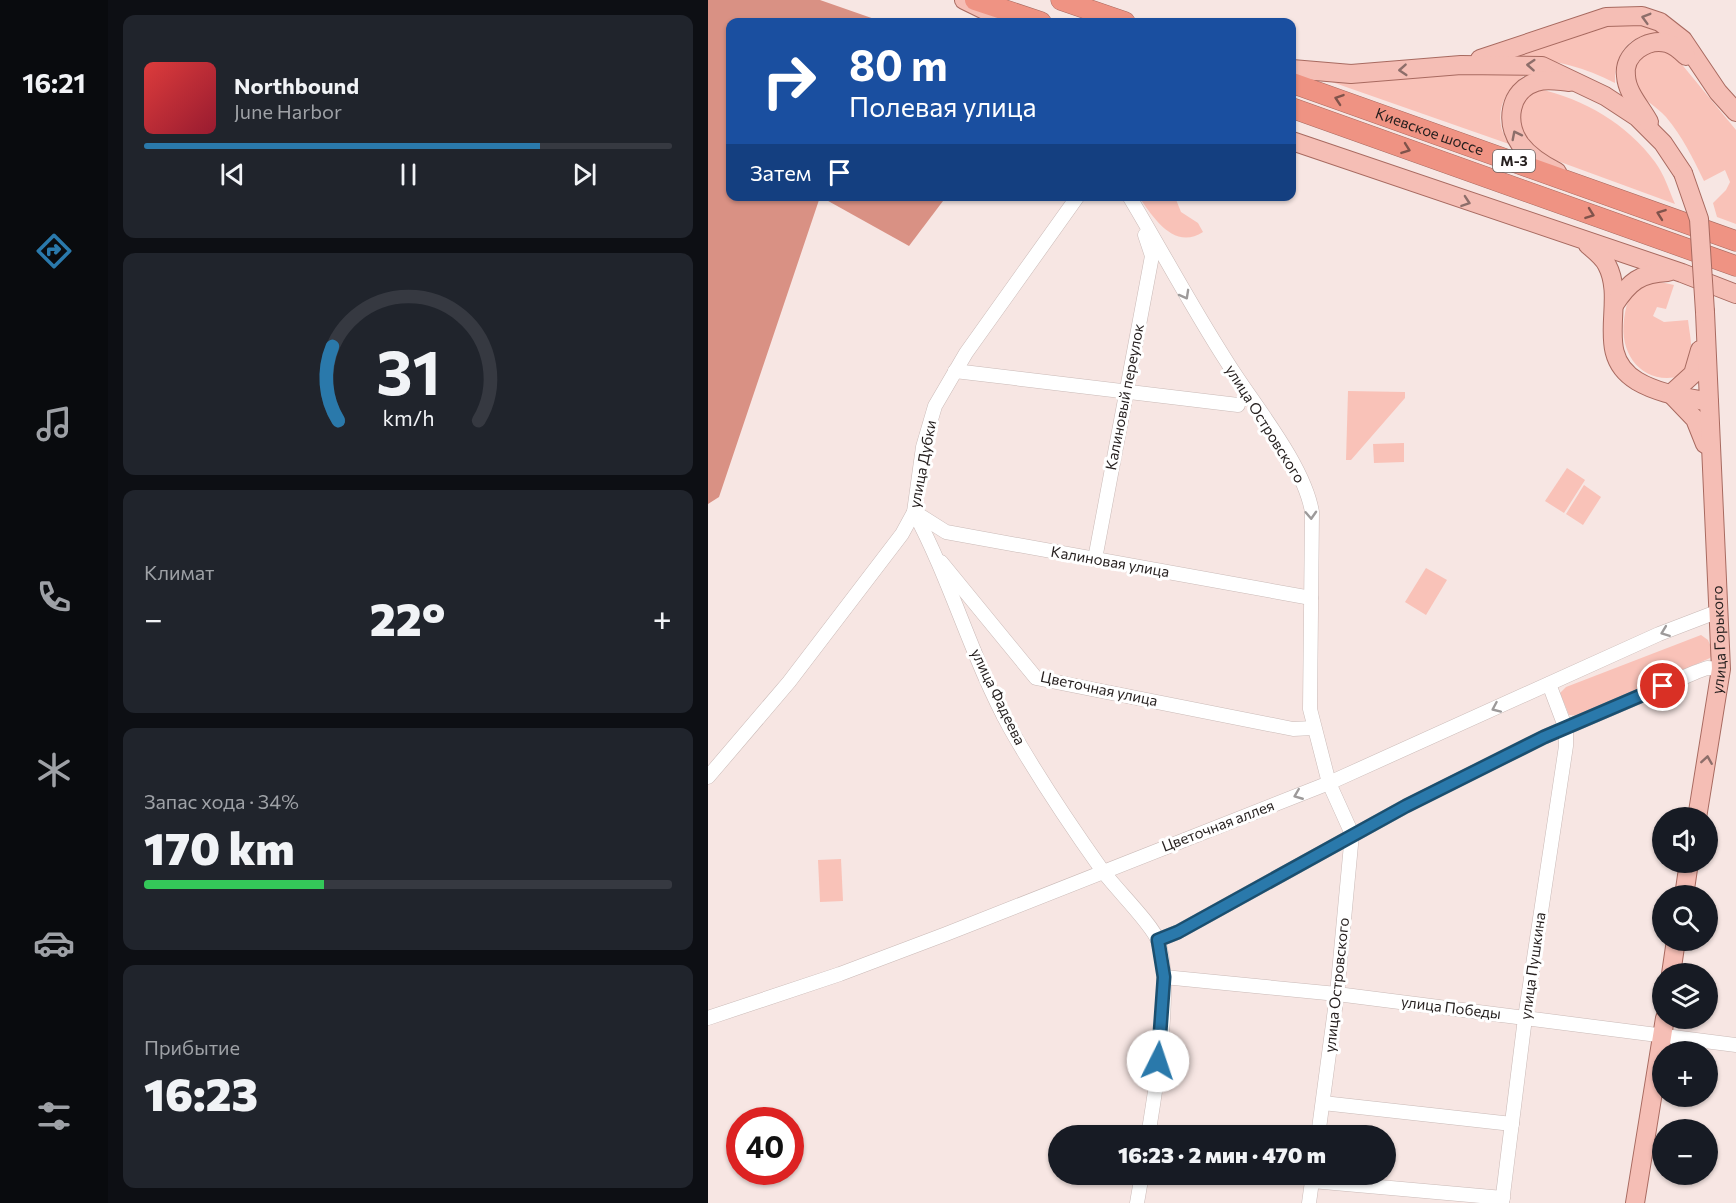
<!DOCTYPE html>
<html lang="ru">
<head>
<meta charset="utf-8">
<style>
  body { margin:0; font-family:Commissioner,sans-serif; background:#20242c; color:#f1f3f6; height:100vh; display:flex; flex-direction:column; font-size:22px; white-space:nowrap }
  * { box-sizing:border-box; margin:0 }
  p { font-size:20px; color:#9ea1a6 }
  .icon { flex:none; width:33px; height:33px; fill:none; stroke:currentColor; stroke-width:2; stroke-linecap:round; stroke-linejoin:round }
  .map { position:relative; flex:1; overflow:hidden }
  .sheet { display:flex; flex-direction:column; gap:15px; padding:15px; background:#0d0f14; width:600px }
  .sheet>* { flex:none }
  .top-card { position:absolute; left:18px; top:18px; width:570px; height:183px; border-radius:12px; box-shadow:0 2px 4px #0004; background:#1a4fa0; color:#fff; overflow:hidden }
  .controls { position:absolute; left:944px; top:807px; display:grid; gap:12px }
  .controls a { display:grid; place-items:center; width:66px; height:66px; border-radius:50%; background:#171b24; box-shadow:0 2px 4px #0004; font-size:30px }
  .speed { position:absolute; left:18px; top:1107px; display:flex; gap:12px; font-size:30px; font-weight:700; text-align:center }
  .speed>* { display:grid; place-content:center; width:78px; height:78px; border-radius:50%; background:#171b24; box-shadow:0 2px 4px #0004; line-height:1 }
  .speed .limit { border:9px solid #d22; background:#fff; color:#111 }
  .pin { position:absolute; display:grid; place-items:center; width:51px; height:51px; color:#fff; margin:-26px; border:3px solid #fff; border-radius:50%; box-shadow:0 2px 6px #0007 }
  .me { position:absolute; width:66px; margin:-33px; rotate:4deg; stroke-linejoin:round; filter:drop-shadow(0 0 4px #0008) }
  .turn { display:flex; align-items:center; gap:21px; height:126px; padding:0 24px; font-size:27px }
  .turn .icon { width:78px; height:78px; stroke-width:2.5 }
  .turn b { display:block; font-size:42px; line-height:51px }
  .then { display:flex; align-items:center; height:57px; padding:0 24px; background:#0003; gap:12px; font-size:22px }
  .big { font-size:45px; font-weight:800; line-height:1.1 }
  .sheet .widget { flex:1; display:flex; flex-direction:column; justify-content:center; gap:9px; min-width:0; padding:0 21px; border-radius:12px; background:#20242c }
  .sheet .dial { align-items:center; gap:0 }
  .dial svg { height:156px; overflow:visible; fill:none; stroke:#363941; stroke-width:7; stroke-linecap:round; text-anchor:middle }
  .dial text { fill:#f1f3f6; stroke:none }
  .song { display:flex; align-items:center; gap:18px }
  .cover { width:72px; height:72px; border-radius:9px; background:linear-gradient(135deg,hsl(0 70% 55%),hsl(350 70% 35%)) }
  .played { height:6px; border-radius:3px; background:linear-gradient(90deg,#2a79ab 75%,#363941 75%) }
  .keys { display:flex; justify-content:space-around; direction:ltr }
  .heat { display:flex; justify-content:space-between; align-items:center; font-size:33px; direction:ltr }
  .charge { height:9px; border-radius:4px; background:linear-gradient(90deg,#34c759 34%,#363941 0) }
  .trip { position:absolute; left:340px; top:1125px; width:348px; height:60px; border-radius:30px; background:#171b24; box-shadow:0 2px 4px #0004; font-weight:800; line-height:60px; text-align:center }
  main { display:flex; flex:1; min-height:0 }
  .menu { display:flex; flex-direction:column; width:108px; justify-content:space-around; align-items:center; background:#090b0e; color:#9ea1a6 }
  .menu .icon { width:42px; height:42px }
  .menu .active { color:#2a79ab }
  .menu b { font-size:27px; color:#f1f3f6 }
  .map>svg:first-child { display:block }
  .green { fill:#f9c2b8 }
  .forest { fill:#d99184 }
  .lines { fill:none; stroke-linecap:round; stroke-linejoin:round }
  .minor-casing { stroke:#cabab7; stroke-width:15 }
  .major-casing { stroke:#a86a60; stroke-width:20 }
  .highway-casing { stroke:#a86a60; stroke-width:21 }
  .minor { stroke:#fff; stroke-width:14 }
  .major { stroke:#f5beb5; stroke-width:18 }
  .highway { stroke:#ef9383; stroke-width:20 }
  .major-bridge-casing { stroke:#a86a60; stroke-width:20; stroke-linecap:butt }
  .major-bridge { stroke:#f5beb5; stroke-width:18 }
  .oneway { stroke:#8d6e6a }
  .oneway2 { stroke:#80534b }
  .oneway3 { stroke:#9d9a9a }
  .route-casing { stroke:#1b4f6f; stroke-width:15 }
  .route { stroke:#2a79ab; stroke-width:10 }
  .labels { text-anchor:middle; stroke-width:6; stroke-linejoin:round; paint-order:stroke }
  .shield { fill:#fff; stroke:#666262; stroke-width:1.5 }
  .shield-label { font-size:14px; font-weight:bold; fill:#251f1e }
  .street-label { font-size:15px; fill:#251f1e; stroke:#fff }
</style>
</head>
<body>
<main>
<nav class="menu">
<b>16:21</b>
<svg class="icon active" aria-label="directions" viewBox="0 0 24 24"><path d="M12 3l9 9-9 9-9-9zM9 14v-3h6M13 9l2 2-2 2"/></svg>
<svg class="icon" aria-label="music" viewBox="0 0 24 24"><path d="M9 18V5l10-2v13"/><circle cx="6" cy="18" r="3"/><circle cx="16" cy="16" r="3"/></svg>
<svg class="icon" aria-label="phone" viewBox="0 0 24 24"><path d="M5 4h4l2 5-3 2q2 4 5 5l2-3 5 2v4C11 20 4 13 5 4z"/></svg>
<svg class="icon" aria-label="climate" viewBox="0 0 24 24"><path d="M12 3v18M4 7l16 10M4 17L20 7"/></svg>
<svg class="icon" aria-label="car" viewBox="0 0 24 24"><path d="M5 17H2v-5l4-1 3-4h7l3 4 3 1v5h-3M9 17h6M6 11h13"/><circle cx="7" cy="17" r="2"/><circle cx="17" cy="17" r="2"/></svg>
<svg class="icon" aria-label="filters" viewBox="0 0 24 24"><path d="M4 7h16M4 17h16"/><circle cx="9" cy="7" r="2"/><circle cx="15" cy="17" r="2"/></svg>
</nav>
<section class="sheet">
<div class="widget">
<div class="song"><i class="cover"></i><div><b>Northbound</b><p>June Harbor</p></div></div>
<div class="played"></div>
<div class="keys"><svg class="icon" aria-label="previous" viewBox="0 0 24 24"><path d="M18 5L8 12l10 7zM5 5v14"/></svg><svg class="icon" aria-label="pause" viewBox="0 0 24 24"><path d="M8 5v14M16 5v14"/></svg><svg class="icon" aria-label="next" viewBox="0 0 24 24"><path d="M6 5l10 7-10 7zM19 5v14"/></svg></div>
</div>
<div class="widget dial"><svg viewBox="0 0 100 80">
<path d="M14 69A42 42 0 1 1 86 69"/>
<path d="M14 69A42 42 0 0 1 11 31" stroke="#2a79ab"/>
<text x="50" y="56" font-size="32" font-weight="700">31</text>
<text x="50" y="72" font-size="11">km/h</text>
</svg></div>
<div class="widget"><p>Климат</p>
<div class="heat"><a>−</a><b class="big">22°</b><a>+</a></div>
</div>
<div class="widget"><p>Запас хода · 34%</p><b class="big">170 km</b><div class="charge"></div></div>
<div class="widget"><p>Прибытие</p><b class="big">16:23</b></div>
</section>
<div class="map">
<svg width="1028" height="1203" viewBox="0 0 1028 1203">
  <rect width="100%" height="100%" fill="#f7e6e3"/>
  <g class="green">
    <path d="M920 21 957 32C924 33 907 48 907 83 872 65 840 58 801 57L887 26Z"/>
    <path d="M946 51 961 53 971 61 1028 130V224L1009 217 1005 203 1018 190 1022 182 1017 170 996 181C985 158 974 136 958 117 949 107 934 99 928 88 920 72 931 56 946 51Z"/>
    <path d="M823 71C796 87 782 116 801 144L621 81 720 74Z"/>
    <path d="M831 89C876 99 919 124 947 162 956 174 961 190 967 204L836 156 810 131C811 106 810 103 831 89Z"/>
    <path d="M431 197H467L473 212 490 223 495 232C466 251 445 217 431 197Z"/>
    <path d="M948 281 966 285 958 309 949 307 945 316 956 322 980 320C983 345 988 355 973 376 936 386 911 356 916 320 917 313 918 304 922 298 928 288 938 285 948 281Z"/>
    <path d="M640 391 697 392V398L643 460H638Z"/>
    <path d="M696 443V462L666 463 665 444Z"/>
    <path d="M859 468 877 480 856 513 837 501Z"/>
    <path d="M876 485 893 497 875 525 858 514Z"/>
    <path d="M718 568 739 580 718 615 697 602Z"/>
    <path d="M993 635 1000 640 1005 652 1002 658 872 716 861 715 852 693 858 687Z"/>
    <path d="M133 859 135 901 112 902 110 860Z"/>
  </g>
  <g class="forest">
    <path d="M0 0H112L175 22H22V196L112 197 11 497 0 504Z"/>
    <path d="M113 197H238L201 246Z"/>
  </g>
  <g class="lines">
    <g class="minor-casing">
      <g id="minor">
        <path d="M421 196C454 251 484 308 519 362 545 404 596 464 604 512L602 709 621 783 644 834 629 994 610 1136"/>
        <path d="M247 371 530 405"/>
        <path d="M206 512C243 581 264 659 302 728 330 777 362 825 394 870 406 887 445 925 450 941 465 985 448 1088 440 1136"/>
        <path d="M208 513 238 532 603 598"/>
        <path d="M387 559 444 256 437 235"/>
        <path d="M233 562 328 678 585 729 605 728"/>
        <path d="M0 777 81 682 194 534 206 512 215 447 227 406 258 353 370 196"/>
        <path d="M450 940 470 932 698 806 836 737 988 672 999 668 1013 669"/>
        <path d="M456 977 629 994 1028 1045"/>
        <path d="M0 1018 132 974 238 934 621 783 951 634 1011 611"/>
        <path d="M615 1103 804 1124"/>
        <path d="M604 1181 795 1198"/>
        <path d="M429 1203 434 1174"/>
        <path d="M601 1203 605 1174"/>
        <path d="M794 1203 817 1018 858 746V729L841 684"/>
      </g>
    </g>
    <g class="major-casing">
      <g id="major">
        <path d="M256 0 301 22"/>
        <path d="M772 59 898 17 934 16 952 22 975 40 1010 92 1028 112"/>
        <path d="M584 69 643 74 753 65 834 66 897 96 929 117 955 143 975 173"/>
        <path d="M941 122C933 107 919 93 918 76 915 54 939 38 959 43 967 45 973 51 978 56"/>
        <path d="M584 141 974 273 1028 294"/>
        <path d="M849 172C835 165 821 156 812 144 797 122 801 91 828 82 839 78 850 81 861 82"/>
        <path d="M880 245C887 251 895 257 899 265 919 303 884 354 929 381 951 394 977 397 1001 402"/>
        <path d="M906 305C921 282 932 273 960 272"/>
        <path d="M963 394 985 374 992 350"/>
        <path d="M965 396 987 419 997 444"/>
        <path id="s1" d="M989 818 1013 669 997 312"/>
        <path d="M976 896 981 862"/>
        <path d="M963 974 968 940"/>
        <path d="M927 1203 957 1018"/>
      </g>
    </g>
    <g class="highway-casing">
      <g id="highway">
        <path d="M267 0 333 22"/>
        <path d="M353 0 417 22"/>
        <path id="s2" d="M584 83 1028 241"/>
        <path d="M584 108 1028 266"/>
      </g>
    </g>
    <use href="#minor" class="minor"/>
    <use href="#major" class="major"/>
    <use href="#highway" class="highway"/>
    <g class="major-bridge-casing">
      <path id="major-bridge" d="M975 173 991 219 997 312"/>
    </g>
    <use href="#major-bridge" class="major-bridge"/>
  </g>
  <defs><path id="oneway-chevron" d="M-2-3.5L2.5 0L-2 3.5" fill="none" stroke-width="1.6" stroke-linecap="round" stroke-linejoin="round" transform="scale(1.5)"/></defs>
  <g class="oneway">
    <use href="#oneway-chevron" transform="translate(938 18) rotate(-164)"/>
    <use href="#oneway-chevron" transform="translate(823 65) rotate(-176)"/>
    <use href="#oneway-chevron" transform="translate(695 70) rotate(176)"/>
    <use href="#oneway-chevron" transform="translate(808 135) rotate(-117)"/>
    <use href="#oneway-chevron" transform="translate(758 202) rotate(19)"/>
    <use href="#oneway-chevron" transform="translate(999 760) rotate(-81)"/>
  </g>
  <g class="oneway2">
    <use href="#oneway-chevron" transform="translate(631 99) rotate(-161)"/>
    <use href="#oneway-chevron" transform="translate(698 149) rotate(20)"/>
    <use href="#oneway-chevron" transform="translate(882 214) rotate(20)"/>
    <use href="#oneway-chevron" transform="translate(953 214) rotate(-160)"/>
  </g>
  <g class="oneway3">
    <use href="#oneway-chevron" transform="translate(477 295) rotate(61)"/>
    <use href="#oneway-chevron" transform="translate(603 515) rotate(87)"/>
    <use href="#oneway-chevron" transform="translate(957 632) rotate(159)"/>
    <use href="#oneway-chevron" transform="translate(788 708) rotate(156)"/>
    <use href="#oneway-chevron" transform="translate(590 795) rotate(158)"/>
  </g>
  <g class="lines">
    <g class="route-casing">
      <path id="route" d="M450 1061 456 977 450 940 470 932 698 806 836 737 955 686"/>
    </g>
    <use href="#route" class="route"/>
  </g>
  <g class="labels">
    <rect class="shield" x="785" y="150" width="42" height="22" rx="4.5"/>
    <g class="shield-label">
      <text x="806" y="166">М-3</text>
    </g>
    <g class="street-label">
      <text dy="5" stroke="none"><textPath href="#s2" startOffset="146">Киевское шоссе</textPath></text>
      <text transform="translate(417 397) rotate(-79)" y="5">Калиновый переулок</text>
      <text transform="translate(557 424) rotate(58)" y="5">улица Островского</text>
      <text transform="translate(215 464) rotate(-79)" y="5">улица Дубки</text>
      <text transform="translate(402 562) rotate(10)" y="5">Калиновая улица</text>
      <text dy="5" stroke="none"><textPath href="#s1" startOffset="180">улица Горького</textPath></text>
      <text transform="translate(391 689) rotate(12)" y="5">Цветочная улица</text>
      <text transform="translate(290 697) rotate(64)" y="5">улица Фадеева</text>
      <text transform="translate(510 826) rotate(-21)" y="5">Цветочная аллея</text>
      <text transform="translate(825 966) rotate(-82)" y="5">улица Пушкина</text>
      <text transform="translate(629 985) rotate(-84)" y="5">улица Островского</text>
      <text transform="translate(743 1008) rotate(7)" y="5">улица Победы</text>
    </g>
  </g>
</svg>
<div class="controls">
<a><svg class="icon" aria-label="sound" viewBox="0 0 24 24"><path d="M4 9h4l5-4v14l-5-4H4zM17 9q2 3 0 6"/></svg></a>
<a><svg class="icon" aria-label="search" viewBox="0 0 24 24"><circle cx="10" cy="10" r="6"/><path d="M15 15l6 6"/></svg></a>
<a><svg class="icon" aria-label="layers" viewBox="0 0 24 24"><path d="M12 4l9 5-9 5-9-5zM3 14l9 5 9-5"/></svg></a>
<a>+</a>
<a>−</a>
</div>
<div class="speed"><div class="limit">40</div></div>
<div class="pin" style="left:955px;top:686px;background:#d93025"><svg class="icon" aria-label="arrive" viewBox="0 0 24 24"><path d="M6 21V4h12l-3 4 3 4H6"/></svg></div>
<svg class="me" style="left:450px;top:1061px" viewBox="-20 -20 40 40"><circle r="19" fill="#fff"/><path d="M0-13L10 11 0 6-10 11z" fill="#2a79ab"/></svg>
<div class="trip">16:23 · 2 мин · 470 m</div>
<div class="top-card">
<div class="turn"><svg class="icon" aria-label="right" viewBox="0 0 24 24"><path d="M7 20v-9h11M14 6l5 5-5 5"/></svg><div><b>80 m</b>Полевая улица</div></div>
<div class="then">Затем<svg class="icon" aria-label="arrive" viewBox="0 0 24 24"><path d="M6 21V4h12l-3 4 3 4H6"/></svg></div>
</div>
</div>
</main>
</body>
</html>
